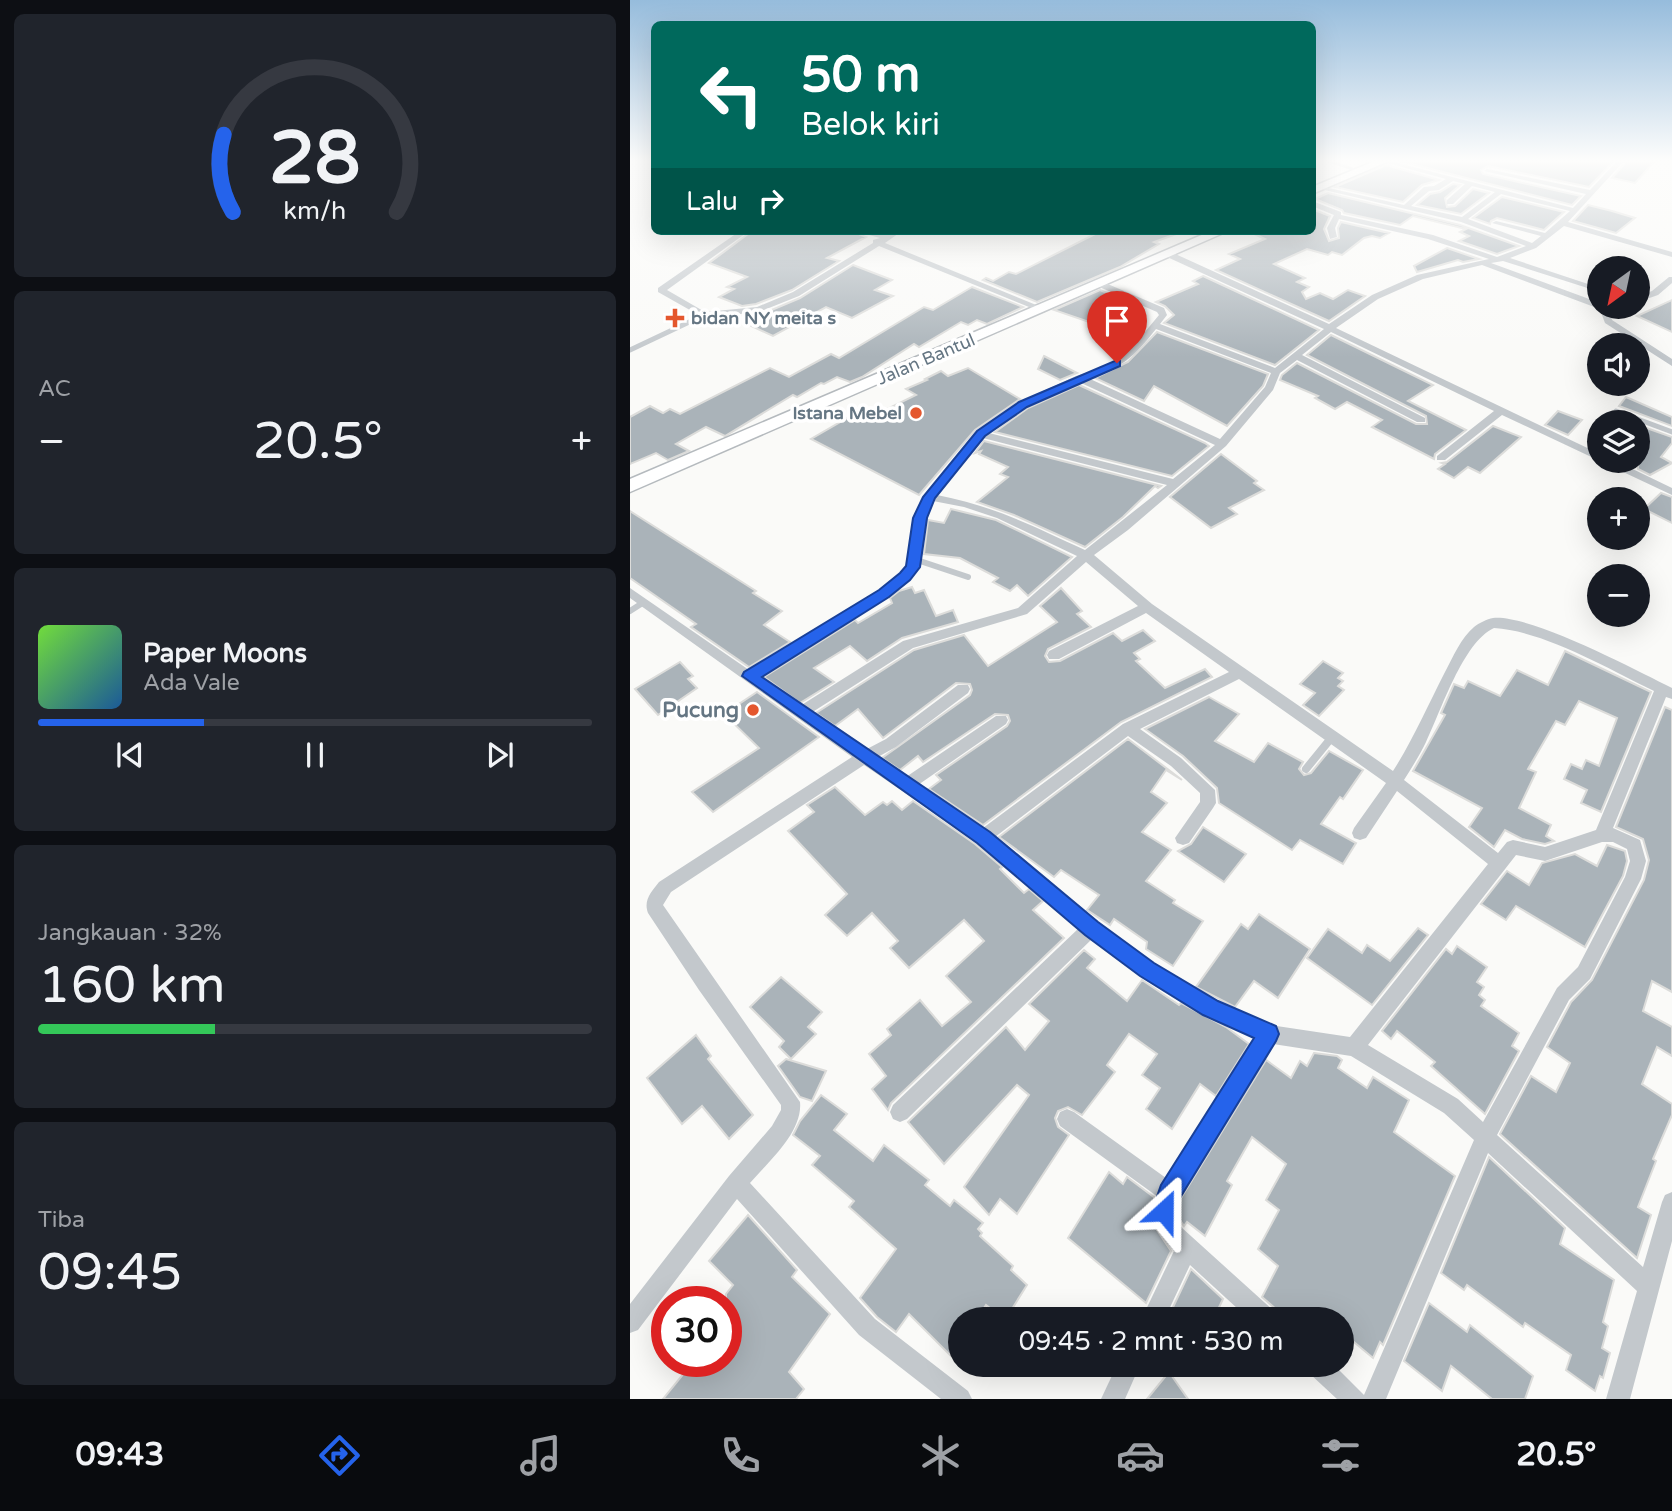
<!DOCTYPE html>
<html lang="id">
<head>
<meta charset="utf-8">
<style>
  body { margin:0; font-family:"Varela Round",sans-serif; background:#20242c; color:#f1f3f6; height:100vh; display:flex; flex-direction:column; font-size:26px; white-space:nowrap }
  * { box-sizing:border-box; margin:0 }
  p { font-size:23px; color:#9ea1a6 }
  .icon { flex:none; width:38px; height:38px; fill:none; stroke:currentColor; stroke-width:2; stroke-linecap:round; stroke-linejoin:round }
  .map { position:relative; flex:1; overflow:hidden }
  .details { display:flex; flex-direction:column; gap:14px; padding:14px; background:#0d0f14; width:630px }
  .details>* { flex:none }
  .top-card { position:absolute; left:21px; top:21px; width:665px; height:214px; border-radius:10px; box-shadow:0 7px 28px #0002; background:#00695c; color:#fff; overflow:hidden }
  .needle { width:46px; rotate:213deg }
  .tools { position:absolute; left:957px; top:256px; display:grid; gap:14px }
  .tools a { display:grid; place-items:center; width:63px; height:63px; border-radius:50%; background:#171b24; box-shadow:0 7px 28px #0002; font-size:35px }
  .speed { position:absolute; left:21px; top:1286px; display:flex; gap:14px; font-size:35px; font-weight:700; text-align:center }
  .speed>* { display:grid; place-content:center; width:91px; height:91px; border-radius:50%; background:#171b24; box-shadow:0 7px 28px #0002; line-height:1 }
  .speed .limit { border:10px solid #d22; background:#fff; color:#111 }
  .pin { position:absolute; display:grid; place-items:center; width:60px; height:60px; color:#fff; margin:-72px -30px; border-radius:50% 50% 50% 0; rotate:-45deg; box-shadow:0 0 7px #0007 }
  .pin .icon { rotate:45deg }
  .me { position:absolute; width:77px; margin:-38px; rotate:24deg; stroke-linejoin:round; filter:drop-shadow(0 0 5px #0008) }
  .turn { display:flex; align-items:center; gap:24px; height:147px; padding:0 35px; font-size:32px }
  .turn .icon { width:91px; height:91px; stroke-width:2.5 }
  .turn b { display:block; font-size:49px; line-height:60px }
  .then { display:flex; align-items:center; height:66px; padding:0 35px; background:#0003; gap:14px; font-size:26px }
  .big { font-size:52px; font-weight:600; line-height:1.1 }
  .details .widget { flex:1; display:flex; flex-direction:column; justify-content:center; gap:10px; min-width:0; padding:0 24px; border-radius:10px; background:#20242c }
  .details .dial { align-items:center; gap:0 }
  .dial svg { height:182px; overflow:visible; fill:none; stroke:#363941; stroke-width:7; stroke-linecap:round; text-anchor:middle }
  .dial text { fill:#f1f3f6; stroke:none }
  .song { display:flex; align-items:center; gap:21px }
  .cover { width:84px; height:84px; border-radius:10px; background:linear-gradient(135deg,hsl(100 70% 55%),hsl(210 70% 35%)) }
  .played { height:7px; border-radius:4px; background:linear-gradient(90deg,#2563eb 30%,#363941 30%) }
  .keys { display:flex; justify-content:space-around; direction:ltr }
  .heat { display:flex; justify-content:space-between; align-items:center; font-size:38px; direction:ltr }
  .charge { height:10px; border-radius:5px; background:linear-gradient(90deg,#34c759 32%,#363941 0) }
  .trip { position:absolute; left:318px; top:1307px; width:406px; height:70px; border-radius:35px; background:#171b24; box-shadow:0 7px 28px #0002; font-weight:600; line-height:70px; text-align:center }
  .dock { display:flex; height:112px; justify-content:space-around; align-items:center; background:#090b0e; color:#9ea1a6 }
  .dock .icon { width:49px; height:49px }
  .dock .active { color:#2563eb }
  .dock b { font-size:32px; color:#f1f3f6 }
  main { display:flex; flex:1; min-height:0 }
  .map>svg:first-child { display:block }
  .building { fill:#aab3b9; stroke:#dcdcda; stroke-width:2 }
  .lines { fill:none; stroke-linecap:round; stroke-linejoin:round }
  .primary-casing { stroke:#b5babe; stroke-width:3 }
  .lane-far2 { stroke:#c3c8cc; stroke-width:5 }
  .lane-far1 { stroke:#c3c8cc; stroke-width:6 }
  .lane { stroke:#c3c8cc; stroke-width:8 }
  .street { fill:#c3c8cc; fill-rule:evenodd }
  .primary { fill:#fff; fill-rule:evenodd }
  .route { fill:#2563eb; stroke:#184099; stroke-width:2 }
  .poi-dot { fill:#e4572e; stroke:#fff; stroke-width:2.5 }
  .labels { text-anchor:middle; stroke-width:7; stroke-linejoin:round; paint-order:stroke }
  .far-poi-label { font-size:18px; font-weight:bold; fill:#657683; stroke:#fff; text-anchor:start }
  .far-street-label { font-size:18px; fill:#657683; stroke:#fff }
  .poi-label { font-size:21px; font-weight:bold; fill:#657683; stroke:#fff; text-anchor:end }
</style>
</head>
<body>
<main>
<section class="details">
<div class="widget dial"><svg viewBox="0 0 100 80">
<path d="M14 69A42 42 0 1 1 86 69"/>
<path d="M14 69A42 42 0 0 1 10 35" stroke="#2563eb"/>
<text x="50" y="56" font-size="32" font-weight="700">28</text>
<text x="50" y="72" font-size="11">km/h</text>
</svg></div>
<div class="widget"><p>AC</p>
<div class="heat"><a>−</a><b class="big">20.5°</b><a>+</a></div>
</div>
<div class="widget">
<div class="song"><i class="cover"></i><div><b>Paper Moons</b><p>Ada Vale</p></div></div>
<div class="played"></div>
<div class="keys"><svg class="icon" aria-label="previous" viewBox="0 0 24 24"><path d="M18 5L8 12l10 7zM5 5v14"/></svg><svg class="icon" aria-label="pause" viewBox="0 0 24 24"><path d="M8 5v14M16 5v14"/></svg><svg class="icon" aria-label="next" viewBox="0 0 24 24"><path d="M6 5l10 7-10 7zM19 5v14"/></svg></div>
</div>
<div class="widget"><p>Jangkauan · 32%</p><b class="big">160 km</b><div class="charge"></div></div>
<div class="widget"><p>Tiba</p><b class="big">09:45</b></div>
</section>
<div class="map">
<svg width="1042" height="1399" viewBox="0 0 1042 1399">
  <rect width="100%" height="100%" fill="#fafaf8"/>
  <g class="building">
    <path d="M770 161H984L959 187 858 166 851 170 853 174 951 196 942 205Z"/>
    <path d="M997 161H1025L1005 183 982 178Z"/>
    <path d="M756 165 809 180 792 185 773 202 705 187Z"/>
    <path d="M823 184 830 185 815 198 817 207 825 206 843 189 859 193 831 214 787 205 800 194 810 192Z"/>
    <path d="M698 193 830 225 889 246 867 254 829 241 839 236 830 232 836 229 783 216 770 225 714 213 712 210 685 199Z"/>
    <path d="M872 197 934 212 914 230 867 218 861 221 860 224 843 218Z"/>
    <path d="M958 205 982 211 1005 218 986 233 943 221Z"/>
    <path d="M682 209 700 216 694 229 699 241 709 238 708 228 711 222 759 233 750 238 742 236 734 238 712 255 702 252 698 255 677 249 644 264 675 278 667 282 679 287 672 292 676 299 690 293 703 299 718 290 735 296 699 321 586 270 610 259 599 254 635 239 618 231H682Z"/>
    <path d="M122 231H222L236 237 197 258 209 261 162 290 126 304 112 306 89 297 104 289 97 287 117 277 79 263Z"/>
    <path d="M471 231 549 233 524 242 529 244 490 267 407 302 353 280 356 278 363 281 379 272 386 274Z"/>
    <path d="M817 248 849 259 833 262 828 260 787 272 784 266Z"/>
    <path d="M223 265 262 280 245 290 263 296 222 318 196 307 143 336 117 324 135 315 132 314 170 298Z"/>
    <path d="M573 276 689 330 645 365 534 323 544 315 535 306 526 302 568 284 563 281Z"/>
    <path d="M342 287 393 307 357 324 347 320 338 325 331 322 289 347 284 344 232 377 220 382 207 377 194 384 191 383 167 397 163 395 95 436 76 427 46 444 59 451 38 460 26 453 0 464V417L20 406 33 413 40 409 50 414 140 368 159 377 201 354 209 358 294 307 303 310Z"/>
    <path d="M470 290 502 304 459 322 424 310Z"/>
    <path d="M1042 300V332L1007 316Z"/>
    <path d="M527 332 638 374 633 386 597 426 524 386 514 401 465 378 498 362Z"/>
    <path d="M701 335 803 385 778 401 836 430 805 454 804 459 742 427 752 420 717 402 705 409 685 398 688 396 650 380 652 375 667 363 786 424H797L796 416 677 355Z"/>
    <path d="M414 356 447 373 430 380 408 369Z"/>
    <path d="M338 368 390 399 345 430 289 495 181 439 226 413 237 419 286 395 276 389 297 380 295 379 311 371 318 376Z"/>
    <path d="M449 385 575 443 579 446 542 476 365 432 398 408Z"/>
    <path d="M996 397 1042 417V426L989 406Z"/>
    <path d="M928 411 952 420 938 435 915 425Z"/>
    <path d="M1008 425 1042 437V443L1031 457 1042 463 1020 475 1008 469Z"/>
    <path d="M863 426 891 437 850 473 838 467 824 478 808 469 815 464 812 463 817 462Z"/>
    <path d="M354 441 531 486 528 488 525 486 493 517 455 547 384 515 347 502 378 477 370 474 378 467 349 454 351 451 345 453Z"/>
    <path d="M591 454 627 481 624 483 634 490 599 508 607 514 581 528 540 497Z"/>
    <path d="M1031 493 1042 497V523L1014 509Z"/>
    <path d="M321 509 366 520 442 557 398 596 387 585 380 591 363 582 368 578 330 558 294 554 298 520 314 523Z"/>
    <path d="M0 511 126 591 123 593 152 611 134 625 160 642 119 667 61 627 66 624 0 578Z"/>
    <path d="M282 587 285 593 294 590 306 616 323 610 328 622 272 638 237 661 220 646 184 668 204 682 170 703 134 677 225 620 228 623 262 603 260 598 269 591Z"/>
    <path d="M431 588 452 611 447 614 461 627 418 649 415 656 419 662 430 661 483 633 492 641 513 630 525 641 504 653 510 659 506 661 535 688 575 669 582 677 491 722 353 825 299 789 311 780 306 775 377 726 380 721 378 715 365 714 293 762 288 756 270 770 252 758 340 695 342 690 340 684 326 683 253 738 228 709 205 726 186 713 284 650 334 635 358 666 427 622 410 606Z"/>
    <path d="M935 651 1021 692 971 812 951 803 957 790 934 779 941 764 952 769 956 760 969 766 987 718 949 701 935 725 926 721 898 769 906 772 889 808 921 825 916 836 924 841 915 844 892 839 875 830 864 847 839 827 852 808 783 771 815 715 811 713 824 684 834 688 838 681 870 696 887 670 918 685Z"/>
    <path d="M693 661 713 673 708 678 713 681 708 686 714 690 689 716 673 705 685 693 670 684Z"/>
    <path d="M50 662 63 676 58 679 67 688 28 715 5 689Z"/>
    <path d="M127 692 189 737 83 812 62 792 129 748 94 714Z"/>
    <path d="M579 697 609 714 585 741 624 762 638 743 673 762 669 769 674 775 681 773 699 751 733 770 713 799 710 797 691 824 726 843 713 864 670 840 662 850 589 803 587 788 553 756 515 729Z"/>
    <path d="M1035 707 1042 710V992L1022 981 1013 1011 1042 1027V1056L1027 1047 1012 1084 1042 1104V1115L1023 1159 1026 1161 1008 1207 1021 1215 1007 1258 870 1134 901 1076 926 1092 940 1063 917 1047 941 1002 962 980 1014 880 1019 860 1013 839 986 827Z"/>
    <path d="M498 739 552 780 536 770 521 792 537 803 512 832 541 850 516 881 545 900 543 903 573 921 543 966 516 949 517 942 484 919 480 925 457 910 469 895 431 870 424 877 369 837Z"/>
    <path d="M205 787 235 815 253 802 257 805 262 801 272 810 283 801 345 844 372 867 370 869 394 893 399 889 413 901 403 910 434 938 261 1103 258 1110 242 1089 256 1076 239 1054 261 1035 257 1029 290 1000 312 1026 341 1002 316 976 354 941 334 920 279 968 260 948 268 941 242 913 217 936 195 915 217 894 158 831 184 812 177 805Z"/>
    <path d="M573 827 616 854 594 882 548 851 561 844Z"/>
    <path d="M977 845 995 851 997 861 993 876 955 947 886 906 876 920 851 904 877 871 899 885 912 863 945 854 967 866Z"/>
    <path d="M629 914 680 949 648 998 624 981 605 1007 566 987 611 924 618 929Z"/>
    <path d="M788 928 798 935 742 1005 677 958 698 929 732 953 737 945 760 961Z"/>
    <path d="M827 946 857 967 847 982 854 987 849 995 855 1000 851 1006 889 1033 882 1046 889 1051 855 1114 801 1066 805 1062 767 1031 761 1039 752 1031 816 949 822 954Z"/>
    <path d="M454 950 465 959 457 968 497 1001 512 980 549 1005 551 1003 596 1027 619 1044 586 1096 570 1084 542 1129 516 1109 530 1088 512 1075 527 1054 499 1034 477 1065 485 1072 452 1115 438 1107 428 1111 425 1118 428 1127 439 1135 387 1214 370 1199 359 1215 334 1187 399 1095 387 1085 314 1164 278 1122 376 1027 395 1050 419 1021 399 1004Z"/>
    <path d="M151 977 192 1012 178 1027 186 1034 161 1059 149 1047 154 1041 120 1007Z"/>
    <path d="M66 1035 81 1056 78 1059 123 1115 99 1139 72 1106 52 1124 17 1078Z"/>
    <path d="M684 1053 707 1056 712 1060 708 1068 737 1088 743 1077 779 1100 764 1132 825 1176 753 1345 750 1342 743 1358 712 1332V1320H650L647 1310 632 1297 648 1266 628 1249 649 1210 636 1200 656 1164 622 1137 597 1181 602 1185 575 1236 557 1222 554 1226 548 1217 551 1198 636 1060 661 1078 670 1061 677 1066Z"/>
    <path d="M156 1059 196 1071 182 1101 170 1097 148 1066Z"/>
    <path d="M191 1095 217 1114 204 1130 243 1161 254 1145 299 1180 295 1185 320 1206 324 1200 353 1223 348 1229 352 1233 350 1236 383 1266 381 1270 397 1285 375 1320 356 1305 346 1320H331V1342L321 1356 279 1314 266 1332 247 1317 230 1298 266 1249 219 1207 224 1201 182 1165 190 1156 163 1135 170 1121Z"/>
    <path d="M859 1157 935 1228 930 1244 984 1280 973 1322 978 1326 972 1348 980 1353 973 1378 970 1376 965 1391 936 1370 941 1355 895 1323 893 1327 837 1285 834 1290 811 1273Z"/>
    <path d="M479 1172 493 1184 497 1177 525 1198 523 1213 525 1227 541 1251 516 1303 438 1238Z"/>
    <path d="M118 1215 167 1270 162 1277 200 1314 159 1372 174 1389 166 1399H33L63 1362H96V1294L103 1285 79 1261Z"/>
    <path d="M561 1269 593 1299 583 1320H537Z"/>
    <path d="M799 1303 837 1332 840 1325 903 1376 895 1399H862L821 1366 812 1391 774 1361Z"/>
    <path d="M539 1372 558 1399H517Z"/>
  </g>
  <g class="lines">
    <g class="primary-casing">
      <g id="primary">
        <path d="M745 161H759L682 194V187Z"/>
        <path d="M581 231H598L0 492V479Z"/>
      </g>
    </g>
    <g class="lane-far2">
      <path d="M0 350 74 315"/>
      <path d="M986 411 1042 432"/>
    </g>
    <g class="lane-far1">
      <path d="M284 559 338 577"/>
      <path d="M0 611 14 602"/>
    </g>
    <path class="lane" d="M676 769 702 737"/>
    <g class="street">
      <path d="M694 161H704L732 171 727 172Z"/>
      <path d="M750 161H760L943 208 956 194 854 171 857 169 960 190 987 161H994L938 222 1042 252V257L934 226 906 248 880 258 970 288V292L873 261 861 263 970 303V306H974L973 308H967L852 265 793 279 748 299 706 328 970 454V460H984L1042 488V495L872 415 815 460H807V456L864 411 701 332 672 355 795 418V422H787L667 360 650 373 643 390 596 446 498 530 464 555 522 604 763 771C783 740 798 705 815 672 823 657 831 638 844 627 849 623 857 619 863 618 900 614 1006 670 1042 688V699L1036 697 983 828 1010 840 1016 861 1011 879 960 979 939 1000 867 1135 1013 1267 1032 1202 1035 1195 1042 1192V1241L1000 1399H976L1007 1291 858 1153 756 1399H707L679 1373 676 1365H704L734 1395 844 1140 814 1113 721 1056 643 1044 548 1197 545 1218 551 1227 645 1312 648 1320H620L560 1265 534 1320H511L544 1251C528 1235 521 1220 528 1197L430 1126 427 1119 430 1112 437 1109 444 1112 536 1178 626 1038 574 1014 511 976 462 939 277 1119 270 1122 263 1119 260 1112 263 1105 449 928 347 842 234 765 41 892 33 905 170 1102C173 1132 138 1162 120 1183L245 1319 338 1391 342 1399H311L229 1335 107 1199 8 1330 0 1333V1304L99 1176 142 1126 151 1110V1105L69 990 18 913C13 900 22 891 29 882L222 757 0 598V588L119 670 250 591 271 574 278 563 284 518 293 497 347 432 389 402 446 376 478 366 505 344 529 315 527 312 467 286V282H473L534 308 537 315 530 324 645 368 694 329 535 256V252H541L699 324 742 295 787 275 859 259 798 239 709 219 705 228 707 237 700 239 697 228 704 215 682 206V201L711 212V215L803 235 867 257 896 246 831 222 686 188 690 186 774 205 794 187 804 186 816 179ZM823 181 835 184 817 200V204H823L842 186 865 192 832 217 781 206 799 191 809 190ZM871 194 940 211 915 233 866 221 862 223 911 236 902 243 838 219ZM526 329 641 373 635 387 590 439 458 378C492 368 504 357 526 329ZM449 382 585 445 543 479 359 433 397 406ZM353 438 537 485 455 550C403 526 364 506 307 495ZM303 501 334 507 367 518 447 556 388 608 273 641 170 706 129 677 258 597 279 580 290 563 296 518ZM456 562 508 606 419 651 417 655 419 659H429L516 613 599 672 493 724 353 828 288 785 376 724 378 720 376 716H366L276 777 246 758 266 747 338 693 340 689 338 685H328L256 739 235 750 181 713 283 648 397 614ZM864 628C914 631 979 669 1024 691L966 830 915 847 883 840 877 842 868 853 774 780C782 767 790 755 796 742 811 711 833 642 864 628ZM609 679 756 783 724 828 722 833 724 838 730 840 736 838 767 791 858 864 720 1037 640 1025 586 1002 523 964 467 922 365 837 498 736 541 766 570 793V802L545 838 547 843 553 845 559 843 583 808 586 803 585 790 551 758 510 729ZM972 842H983L997 849 1000 861 995 877 948 967 927 988 853 1122 828 1099 738 1045 886 855 915 861Z"/>
      <path d="M110 231H119L37 290 75 312 127 307 163 292 243 243V240L250 238 225 231H239L256 235 263 231H272L255 243 416 309 409 311 249 246 169 296 129 312 74 318 28 292V288Z"/>
      <path d="M1039 277H1042V283L1028 295 1008 302V296L1022 291Z"/>
      <path d="M982 306H992L981 316 982 320 1042 359V366L975 323 972 315Z"/>
      <path d="M487 1365H510L495 1399H471Z"/>
    </g>
    <use href="#primary" class="primary"/>
  </g>
  <linearGradient id="sky" x2="0" y2="1"><stop stop-color="#96bcdc"/><stop offset="0.45" stop-color="#fdfdfc"/><stop offset="1" stop-color="#fdfdfc" stop-opacity="0"/></linearGradient>
  <rect width="1042" height="357" fill="url(#sky)"/>
  <path class="route" d="M487 360 490 361V366L397 407 355 436 305 498 297 518 290 567 280 580 259 597 132 677 360 832 468 922 524 963 588 1001 646 1026 649 1034 646 1041 550 1198 542 1220 534 1223 526 1220 522 1211 531 1185 624 1038 573 1015 510 976 455 935 347 843 112 676 114 672 249 590 270 573 276 566 283 518 293 497 347 431 389 402Z"/>
  <g class="poi-dot">
    <path d="M41.5 307.5h7v7h7v7h-7v7h-7v-7h-7v-7h7z"/>
    <circle cx="286" cy="413" r="7"/>
    <circle cx="123" cy="710" r="7"/>
  </g>
  <g class="labels">
    <g class="far-poi-label">
      <text x="61" y="324">bidan NY meita s</text>
      <text x="272" y="419" text-anchor="end">Istana Mebel</text>
    </g>
    <g class="far-street-label">
      <text transform="translate(296 359) rotate(-23)" y="6">Jalan Bantul</text>
    </g>
    <g class="poi-label">
      <text x="109" y="717">Pucung</text>
    </g>
  </g>
</svg>
<div class="tools">
<a><svg class="needle" viewBox="-14 -14 28 28"><path d="M0-13l5 13h-10z" fill="#e53935"/><path d="M0 13l5-13h-10z" fill="#9ea1a6"/></svg></a>
<a><svg class="icon" aria-label="sound" viewBox="0 0 24 24"><path d="M4 9h4l5-4v14l-5-4H4zM17 9q2 3 0 6"/></svg></a>
<a><svg class="icon" aria-label="layers" viewBox="0 0 24 24"><path d="M12 4l9 5-9 5-9-5zM3 14l9 5 9-5"/></svg></a>
<a>+</a>
<a>−</a>
</div>
<div class="speed"><div class="limit">30</div></div>
<div class="pin" style="left:487px;top:363px;background:#d93025"><svg class="icon" aria-label="arrive" viewBox="0 0 24 24"><path d="M6 21V4h12l-3 4 3 4H6"/></svg></div>
<svg class="me" style="left:534px;top:1211px" viewBox="-20 -20 40 40"><path d="M0-17L14 15 0 8-14 15z" fill="#2563eb" stroke="#fff" stroke-width="4"/></svg>
<div class="trip">09:45 · 2 mnt · 530 m</div>
<div class="top-card">
<div class="turn"><svg class="icon" aria-label="left" viewBox="0 0 24 24"><path d="M17 20v-9H6M10 6l-5 5 5 5"/></svg><div><b>50 m</b>Belok kiri</div></div>
<div class="then">Lalu<svg class="icon" aria-label="right" viewBox="0 0 24 24"><path d="M7 20v-9h11M14 6l5 5-5 5"/></svg></div>
</div>
</div>
</main>
<nav class="dock">
<b>09:43</b>
<svg class="icon active" aria-label="directions" viewBox="0 0 24 24"><path d="M12 3l9 9-9 9-9-9zM9 14v-3h6M13 9l2 2-2 2"/></svg>
<svg class="icon" aria-label="music" viewBox="0 0 24 24"><path d="M9 18V5l10-2v13"/><circle cx="6" cy="18" r="3"/><circle cx="16" cy="16" r="3"/></svg>
<svg class="icon" aria-label="phone" viewBox="0 0 24 24"><path d="M5 4h4l2 5-3 2q2 4 5 5l2-3 5 2v4C11 20 4 13 5 4z"/></svg>
<svg class="icon" aria-label="climate" viewBox="0 0 24 24"><path d="M12 3v18M4 7l16 10M4 17L20 7"/></svg>
<svg class="icon" aria-label="car" viewBox="0 0 24 24"><path d="M5 17H2v-5l4-1 3-4h7l3 4 3 1v5h-3M9 17h6M6 11h13"/><circle cx="7" cy="17" r="2"/><circle cx="17" cy="17" r="2"/></svg>
<svg class="icon" aria-label="filters" viewBox="0 0 24 24"><path d="M4 7h16M4 17h16"/><circle cx="9" cy="7" r="2"/><circle cx="15" cy="17" r="2"/></svg>
<b>20.5°</b>
</nav>
</body>
</html>
